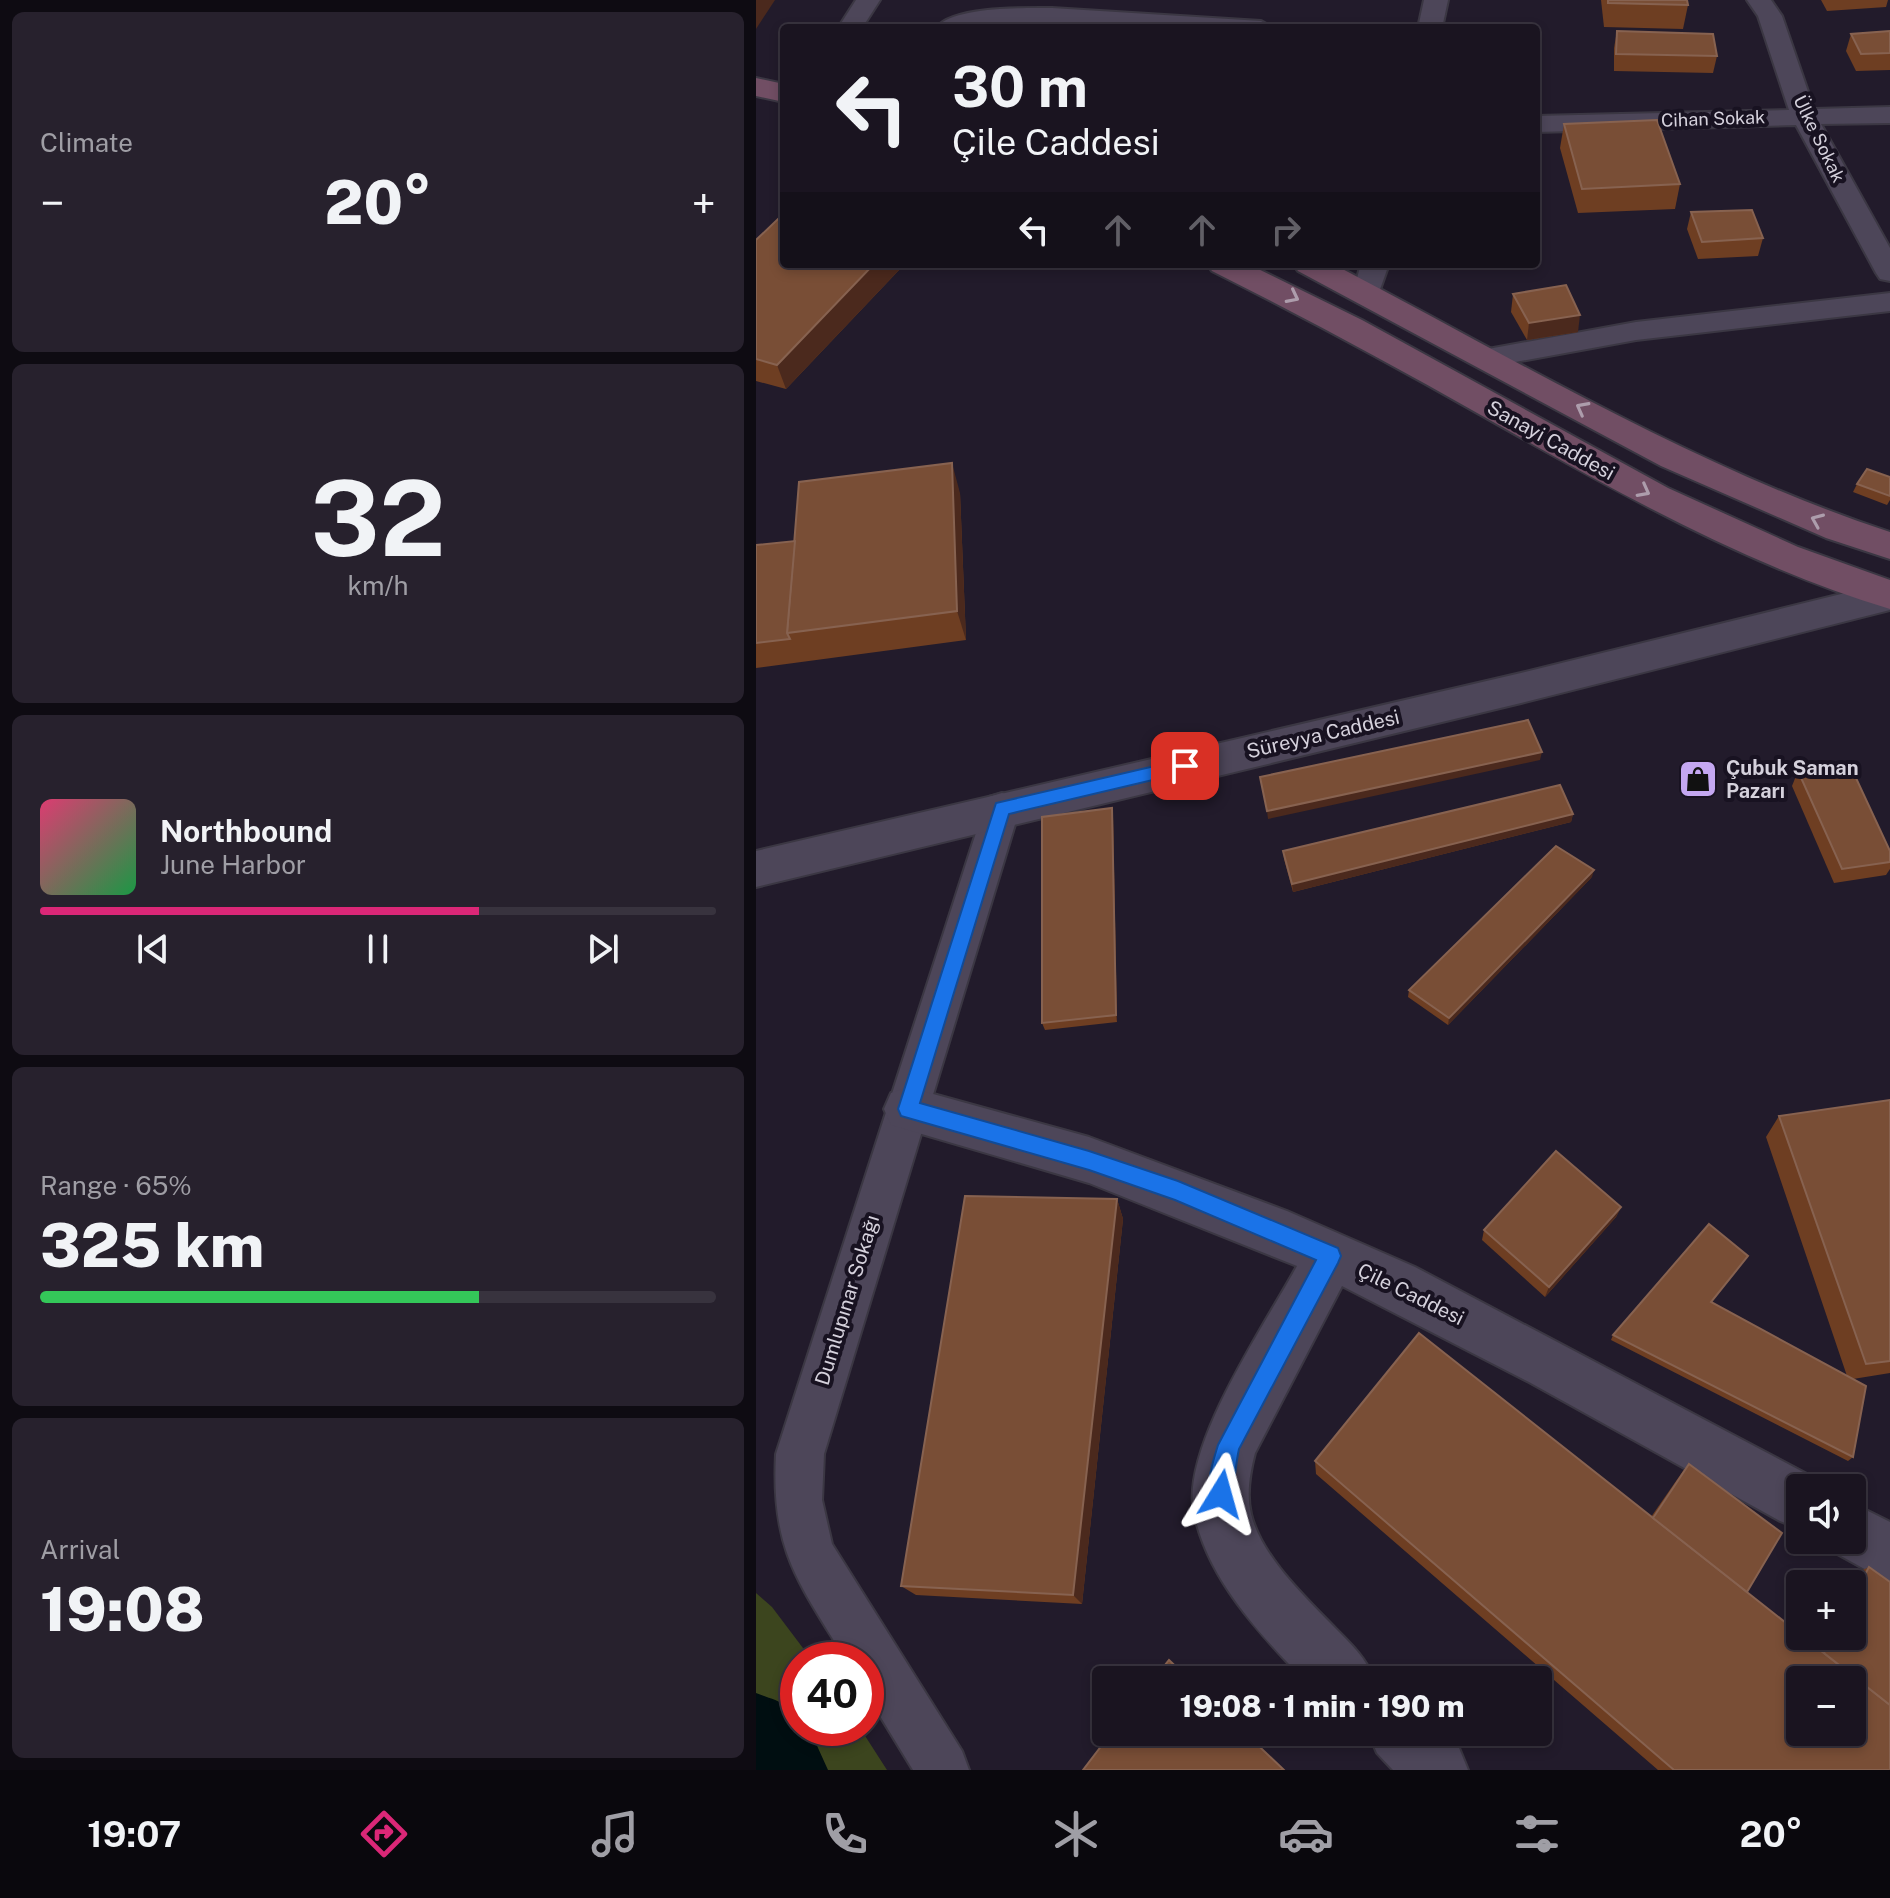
<!DOCTYPE html>
<html lang="en">
<head>
<meta charset="utf-8">
<style>
  body { margin:0; font-family:"Public Sans",sans-serif; background:#27212d; color:#f1f3f6; height:100vh; display:flex; flex-direction:column; font-size:30px; white-space:nowrap }
  * { box-sizing:border-box; margin:0 }
  p { font-size:26px; color:#9f9ea5 }
  .icon { flex:none; width:44px; height:44px; fill:none; stroke:currentColor; stroke-width:2; stroke-linecap:round; stroke-linejoin:round }
  .map { position:relative; flex:1; overflow:hidden }
  .sheet { display:flex; flex-direction:column; gap:12px; padding:12px; background:#0e0b12; width:756px }
  .sheet>* { flex:none }
  .hud { position:absolute; left:24px; top:24px; width:760px; height:244px; border-radius:8px; box-shadow:0 4px 12px #0003,0 0 0 2px #38333e; background:#1a1420; color:#f1f3f6; overflow:hidden }
  .buttons { position:absolute; left:1030px; top:1474px; display:grid; gap:16px }
  .buttons a { display:grid; place-items:center; width:80px; height:80px; border-radius:8px; background:#1a1420; box-shadow:0 4px 12px #0003,0 0 0 2px #38333e; font-size:40px }
  .speed { position:absolute; left:24px; top:1642px; display:flex; gap:16px; font-size:40px; font-weight:700; text-align:center }
  .speed>* { display:grid; place-content:center; width:104px; height:104px; border-radius:50%; background:#1a1420; box-shadow:0 4px 12px #0003,0 0 0 2px #38333e; line-height:1 }
  .speed .limit { border:12px solid #d22; background:#fff; color:#111 }
  .pin { position:absolute; display:grid; place-items:center; width:68px; height:68px; color:#fff; margin:-34px; border-radius:16px; box-shadow:0 4px 12px #0006 }
  .me { position:absolute; width:88px; margin:-44px; rotate:8deg; stroke-linejoin:round; filter:drop-shadow(0 0 6px #0008) }
  .turn { display:flex; align-items:center; gap:28px; height:168px; padding:0 40px; font-size:36px }
  .turn .icon { width:104px; height:104px; stroke-width:2.5 }
  .turn b { display:block; font-size:56px; line-height:68px }
  .lanes { display:flex; align-items:center; height:76px; padding:0 40px; background:#0003; justify-content:center; gap:40px; direction:ltr }
  .lanes .off { opacity:.35 }
  .big { font-size:60px; font-weight:800; line-height:1.1 }
  .sheet .widget { flex:1; display:flex; flex-direction:column; justify-content:center; gap:12px; min-width:0; padding:0 28px; border-radius:12px; background:#27212d }
  .sheet .dial { align-items:center; gap:0 }
  .dial b { font-size:104px; line-height:1 }
  .song { display:flex; align-items:center; gap:24px }
  .cover { width:96px; height:96px; border-radius:12px; background:linear-gradient(135deg,hsl(340 70% 55%),hsl(140 70% 35%)) }
  .played { height:8px; border-radius:4px; background:linear-gradient(90deg,#db2777 65%,#38333e 65%) }
  .keys { display:flex; justify-content:space-around; direction:ltr }
  .heat { display:flex; justify-content:space-between; align-items:center; font-size:44px; direction:ltr }
  .charge { height:12px; border-radius:6px; background:linear-gradient(90deg,#34c759 65%,#38333e 0) }
  .trip { position:absolute; left:336px; top:1666px; width:460px; height:80px; border-radius:8px; background:#1a1420; box-shadow:0 4px 12px #0003,0 0 0 2px #38333e; font-weight:800; line-height:80px; text-align:center }
  .tab-bar { display:flex; height:128px; justify-content:space-around; align-items:center; background:#0a080d; color:#9f9ea5 }
  .tab-bar .icon { width:56px; height:56px }
  .tab-bar .active { color:#db2777 }
  .tab-bar b { font-size:36px; color:#f1f3f6 }
  main { display:flex; flex:1; min-height:0 }
  .map>svg:first-child { display:block }
  .green { fill:#3c451e }
  .lines { fill:none; stroke-linecap:round; stroke-linejoin:round }
  .river { fill:#000e11; fill-rule:evenodd }
  .minor-casing { stroke:#3b3743; stroke-width:4 }
  .tertiary-casing { stroke:#3b3743; stroke-width:4 }
  .secondary-casing { stroke:#3b3743; stroke-width:4 }
  .minor { fill:#4d4659; fill-rule:evenodd }
  .tertiary { fill:#4d4659; fill-rule:evenodd }
  .secondary { fill:#714e64; fill-rule:evenodd }
  .wall { fill:#6e3e22 }
  .shaded-wall { fill:#4b291d }
  .building { fill:#794e36; stroke:#876250; stroke-width:2; fill-rule:evenodd }
  .oneway { stroke:#ad9dac }
  .route { fill:#1a73e8; stroke:#114b97; stroke-width:2 }
  .labels { text-anchor:middle; stroke-width:8; stroke-linejoin:round; paint-order:stroke }
  .far-street-label { font-size:18px; fill:#d5d1dc; stroke:#181221 }
  .street-label { font-size:20px; fill:#d5d1dc; stroke:#181221 }
  .poi-label { font-size:20px; font-weight:bold; fill:#d5d1dc; stroke:#181221; text-anchor:start }
</style>
</head>
<body>
<main>
<section class="sheet">
<div class="widget"><p>Climate</p>
<div class="heat"><a>−</a><b class="big">20°</b><a>+</a></div>
</div>
<div class="widget dial"><b>32</b><p>km/h</p></div>
<div class="widget">
<div class="song"><i class="cover"></i><div><b>Northbound</b><p>June Harbor</p></div></div>
<div class="played"></div>
<div class="keys"><svg class="icon" aria-label="previous" viewBox="0 0 24 24"><path d="M18 5L8 12l10 7zM5 5v14"/></svg><svg class="icon" aria-label="pause" viewBox="0 0 24 24"><path d="M8 5v14M16 5v14"/></svg><svg class="icon" aria-label="next" viewBox="0 0 24 24"><path d="M6 5l10 7-10 7zM19 5v14"/></svg></div>
</div>
<div class="widget"><p>Range · 65%</p><b class="big">325 km</b><div class="charge"></div></div>
<div class="widget"><p>Arrival</p><b class="big">19:08</b></div>
</section>
<div class="map">
<svg width="1134" height="1770" viewBox="0 0 1134 1770">
  <rect width="100%" height="100%" fill="#221b2b"/>
  <path class="green" d="M0 1593 16 1607 56 1660H42V1728H104L131 1770H0Z"/>
  <g class="lines">
    <path class="river" d="M0 1693C20 1701 42 1704 42 1728H53L72 1770H0Z"/>
    <g class="minor-casing">
      <g id="minor">
        <path d="M100 0H124L106 28H82Z"/>
        <path d="M668 0H692L686 28H662Z"/>
        <path d="M991 0H1015L1026 16 1058 109 1134 107V123L1065 124 1134 248V281L1124 279 1120 273 1040 125 780 132V116L1033 110 1002 16Z"/>
        <path d="M296 8 505 21 517 28H417L296 22 180 28C197 6 269 8 296 8Z"/>
        <path d="M605 264H633L621 298H601L597 292Z"/>
        <path d="M1134 293V311L880 340 732 367 722 365 717 358 722 351 732 349 880 322Z"/>
        <path d="M246 793 259 797 264 808 68 1454 66 1500 76 1544 206 1751 213 1770H157L110 1693V1660H90C42 1581 15 1551 20 1454L228 808 233 797Z"/>
      </g>
    </g>
    <g class="tertiary-casing">
      <g id="tertiary">
        <path d="M1134 582V610L765 703 0 887V851L765 673Z"/>
        <path d="M152 1087 333 1137 531 1211 659 1267 1064 1481 1067 1488H1044V1529L1024 1521 773 1382 586 1286 499 1453C494 1472 490 1494 495 1514 505 1556 549 1597 578 1627 595 1644 609 1657 619 1680H548C503 1633 451 1578 438 1512 425 1447 509 1325 541 1266L333 1183 135 1125 128 1109 135 1093Z"/>
        <path d="M1096 1503 1134 1522V1583L1076 1551 1071 1540H1096Z"/>
        <path d="M612 1732H686L703 1748 712 1770H637L621 1753Z"/>
      </g>
    </g>
    <g class="secondary-casing">
      <g id="secondary">
        <path d="M0 78 28 84V102L0 96Z"/>
        <path d="M451 264H492L606 320 912 488 1042 547 1134 580V609C988 565 856 489 723 414 635 364 546 316 456 271Z"/>
        <path d="M537 264H577C759 359 939 468 1134 532V559L1070 538 905 466 542 271Z"/>
      </g>
    </g>
    <use href="#minor" class="minor"/>
    <use href="#tertiary" class="tertiary"/>
    <use href="#secondary" class="secondary"/>
  </g>
  <g class="wall">
    <path d="M845 0H931L932 5 927 29 848 27Z"/>
    <path d="M1065 0H1132L1130 7 1071 11Z"/>
    <path d="M861 31 961 56 957 73 858 71V48Z"/>
    <path d="M1134 31V70L1100 71 1090 51 1095 34Z"/>
    <path d="M808 124 924 184 919 209 822 213 804 148Z"/>
    <path d="M935 212 1007 238 1002 256 942 259 931 229Z"/>
    <path d="M0 240 144 269 30 389 0 381Z"/>
    <path d="M757 294 822 332 771 340 755 312Z"/>
    <path d="M1134 477V500L1131 505 1097 492 1101 484Z"/>
    <path d="M204 493 210 640 0 668V545L39 541Z"/>
    <path d="M1042 771 1134 851V869L1130 875 1078 883 1036 786Z"/>
    <path d="M817 814 815 822 537 892 528 859 527 851Z"/>
    <path d="M357 816 361 1022 289 1030 286 1023Z"/>
    <path d="M836 877 692 1025 652 997 653 990Z"/>
    <path d="M1134 1100V1373L1097 1379V1457L1092 1461 855 1340 857 1335 955 1302 1091 1376 1010 1137 1023 1116Z"/>
    <path d="M361 1199 367 1219 326 1604 160 1595 145 1586Z"/>
    <path d="M865 1207 860 1217 789 1297 726 1240 728 1230Z"/>
    <path d="M559 1461 895 1517 927 1471 933 1464 991 1592 1060 1647 1065 1636H1096V1584H1093L1098 1574 1113 1567 1134 1770H902L560 1474Z"/>
  </g>
  <g class="shaded-wall">
    <path d="M0 0H19L0 29Z"/>
    <path d="M118 264H142L144 269 30 389 21 365Z"/>
    <path d="M824 315 822 332 771 340 773 323Z"/>
    <path d="M196 463 204 493 210 640 201 611Z"/>
    <path d="M786 752 784 760 512 819 511 811Z"/>
    <path d="M356 808 357 816 361 1022 360 1015Z"/>
    <path d="M817 814 815 822 537 892 536 884Z"/>
    <path d="M838 870 836 877 692 1025 693 1018Z"/>
    <path d="M361 1199 367 1219 326 1604 317 1595Z"/>
    <path d="M865 1207 860 1217 789 1297 793 1287Z"/>
  </g>
  <g class="building">
    <path d="M852 0H931L932 5 852 3Z"/>
    <path d="M861 31 957 34 961 56 860 54Z"/>
    <path d="M1134 31V53L1105 54 1095 34Z"/>
    <path d="M901 120 924 184 826 189 808 124Z"/>
    <path d="M996 210 1007 238 946 242 935 212Z"/>
    <path d="M23 218 28 219V264H118L21 365 0 359V240Z"/>
    <path d="M810 285 824 315 773 323 757 294Z"/>
    <path d="M196 463 201 611 31 633 43 482Z"/>
    <path d="M1111 469 1134 477V496L1101 484Z"/>
    <path d="M39 541 31 633 34 639 0 643V545Z"/>
    <path d="M772 720 786 752 511 811 504 777Z"/>
    <path d="M1093 763 1134 851V862L1086 869 1042 771Z"/>
    <path d="M804 785 817 814 536 884 527 851Z"/>
    <path d="M356 808 360 1015 286 1023V817Z"/>
    <path d="M800 846 838 870 693 1018 653 990Z"/>
    <path d="M1134 1100V1361L1110 1364 1023 1116Z"/>
    <path d="M800 1151 865 1207 793 1287 728 1230Z"/>
    <path d="M209 1196 361 1199 317 1595 145 1586Z"/>
    <path d="M953 1224 992 1256 955 1302 1110 1386 1097 1457 857 1335Z"/>
    <path d="M663 1333 1044 1634V1636H1046L1134 1705V1770H918L559 1461ZM1044 1680H1096V1732H1044Z"/>
    <path d="M933 1464 1026 1533 991 1592 897 1518Z"/>
    <path d="M1113 1567 1134 1582V1705L1068 1653 1077 1636H1096V1599Z"/>
    <path d="M413 1660 434 1680H397Z"/>
    <path d="M356 1732H488L528 1770H327Z"/>
  </g>
  <defs><path id="oneway-chevron" d="M-2-3.5L2.5 0L-2 3.5" fill="none" stroke-width="1.6" stroke-linecap="round" stroke-linejoin="round" transform="scale(2)"/></defs>
  <g class="oneway">
    <use href="#oneway-chevron" transform="translate(537 297) rotate(27)"/>
    <use href="#oneway-chevron" transform="translate(826 408) rotate(-152)"/>
    <use href="#oneway-chevron" transform="translate(888 491) rotate(28)"/>
    <use href="#oneway-chevron" transform="translate(1061 520) rotate(-157)"/>
  </g>
  <path class="route" d="M429 759 435 761V771L253 814 164 1103 333 1151 422 1181 582 1248 585 1256 582 1263 483 1449C479 1466 479 1488 473 1503L465 1506 457 1503C449 1483 456 1465 462 1445L560 1260 419 1200 333 1170 152 1118 145 1116 142 1109 240 803Z"/>
  <defs>
    <g id="shop-square" transform="scale(2)"><rect x="-9" y="-9" width="18" height="18" rx="4" fill="#c4a7f1" stroke="#181221"/><path d="M-5-2.5h2.3a2.7 3.5 0 0 1 5.4 0H5L5.5 6h-11ZM-1.5-2.5h3a1.5 2.3 0 0 0-3 0Z" fill="#111"/></g>
  </defs>
  <g fill-rule="evenodd">
    <use href="#shop-square" x="942" y="779"/>
  </g>
  <g class="labels">
    <g class="far-street-label">
      <text transform="translate(957 119) rotate(-2)" y="6">Cihan Sokak</text>
      <text transform="translate(1063 139) rotate(64)" y="6">Ülke Sokak</text>
    </g>
    <g class="street-label">
      <text transform="translate(795 440) rotate(29)" y="7">Sanayi Caddesi</text>
      <text transform="translate(567 734) rotate(-13)" y="7">Süreyya Caddesi</text>
      <text transform="translate(655 1294) rotate(26)" y="7">Çile Caddesi</text>
      <text transform="translate(91 1300) rotate(-73)" y="7">Dumlupınar Sokağı</text>
    </g>
    <g class="poi-label">
      <text x="970" y="775">Çubuk Saman<tspan x="970" dy="23">Pazarı</tspan></text>
    </g>
  </g>
</svg>
<div class="buttons">
<a><svg class="icon" aria-label="sound" viewBox="0 0 24 24"><path d="M4 9h4l5-4v14l-5-4H4zM17 9q2 3 0 6"/></svg></a>
<a>+</a>
<a>−</a>
</div>
<div class="speed"><div class="limit">40</div></div>
<div class="pin" style="left:429px;top:766px;background:#d93025"><svg class="icon" aria-label="arrive" viewBox="0 0 24 24"><path d="M6 21V4h12l-3 4 3 4H6"/></svg></div>
<svg class="me" style="left:465px;top:1494px" viewBox="-20 -20 40 40"><path d="M0-17L14 15 0 8-14 15z" fill="#1a73e8" stroke="#fff" stroke-width="4"/></svg>
<div class="trip">19:08 · 1 min · 190 m</div>
<div class="hud">
<div class="turn"><svg class="icon" aria-label="left" viewBox="0 0 24 24"><path d="M17 20v-9H6M10 6l-5 5 5 5"/></svg><div><b>30 m</b>Çile Caddesi</div></div>
<div class="lanes"><svg class="icon" aria-label="left" viewBox="0 0 24 24"><path d="M17 20v-9H6M10 6l-5 5 5 5"/></svg><svg class="icon off" aria-label="ahead" viewBox="0 0 24 24"><path d="M12 20V5M6 11l6-6 6 6"/></svg><svg class="icon off" aria-label="ahead" viewBox="0 0 24 24"><path d="M12 20V5M6 11l6-6 6 6"/></svg><svg class="icon off" aria-label="right" viewBox="0 0 24 24"><path d="M7 20v-9h11M14 6l5 5-5 5"/></svg></div>
</div>
</div>
</main>
<nav class="tab-bar">
<b>19:07</b>
<svg class="icon active" aria-label="directions" viewBox="0 0 24 24"><path d="M12 3l9 9-9 9-9-9zM9 14v-3h6M13 9l2 2-2 2"/></svg>
<svg class="icon" aria-label="music" viewBox="0 0 24 24"><path d="M9 18V5l10-2v13"/><circle cx="6" cy="18" r="3"/><circle cx="16" cy="16" r="3"/></svg>
<svg class="icon" aria-label="phone" viewBox="0 0 24 24"><path d="M5 4h4l2 5-3 2q2 4 5 5l2-3 5 2v4C11 20 4 13 5 4z"/></svg>
<svg class="icon" aria-label="climate" viewBox="0 0 24 24"><path d="M12 3v18M4 7l16 10M4 17L20 7"/></svg>
<svg class="icon" aria-label="car" viewBox="0 0 24 24"><path d="M5 17H2v-5l4-1 3-4h7l3 4 3 1v5h-3M9 17h6M6 11h13"/><circle cx="7" cy="17" r="2"/><circle cx="17" cy="17" r="2"/></svg>
<svg class="icon" aria-label="filters" viewBox="0 0 24 24"><path d="M4 7h16M4 17h16"/><circle cx="9" cy="7" r="2"/><circle cx="15" cy="17" r="2"/></svg>
<b>20°</b>
</nav>
</body>
</html>
